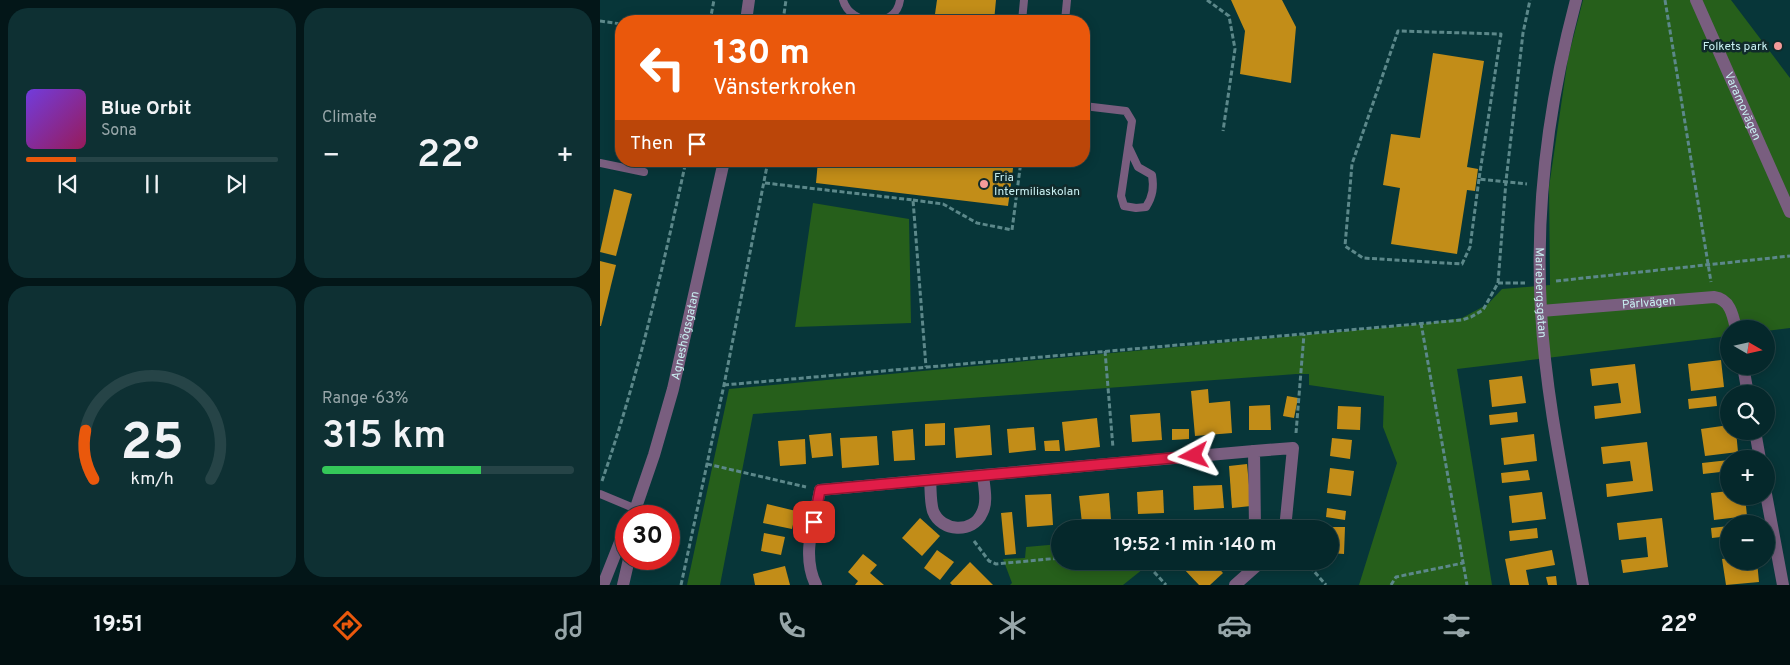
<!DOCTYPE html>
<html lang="en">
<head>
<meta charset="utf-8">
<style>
  body { margin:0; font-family:Overpass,sans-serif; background:#0e3033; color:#f1f3f6; height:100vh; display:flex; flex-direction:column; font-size:19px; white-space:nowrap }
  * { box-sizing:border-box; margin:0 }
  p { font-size:16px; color:#97a6a9 }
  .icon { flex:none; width:28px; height:28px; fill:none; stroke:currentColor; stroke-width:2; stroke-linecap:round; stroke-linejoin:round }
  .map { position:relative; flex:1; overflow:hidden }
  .side { display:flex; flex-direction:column; gap:8px; padding:8px; background:#031618; width:600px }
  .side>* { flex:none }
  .hud { position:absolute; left:15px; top:15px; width:475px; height:152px; border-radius:20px; box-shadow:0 2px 12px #0003,0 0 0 1px #264447; background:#ea580c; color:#fff; overflow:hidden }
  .needle { width:32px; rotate:99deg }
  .fabs { position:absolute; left:1120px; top:320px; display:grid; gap:10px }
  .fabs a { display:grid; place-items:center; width:55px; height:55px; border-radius:50%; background:#05282b; box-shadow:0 2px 12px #0003,0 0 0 1px #264447; font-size:25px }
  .speed { position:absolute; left:15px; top:505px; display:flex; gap:10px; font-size:25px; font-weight:700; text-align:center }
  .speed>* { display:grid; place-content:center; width:65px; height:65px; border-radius:50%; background:#05282b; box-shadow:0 2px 12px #0003,0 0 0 1px #264447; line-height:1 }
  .speed .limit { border:8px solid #d22; background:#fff; color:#111 }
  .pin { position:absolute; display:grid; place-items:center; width:42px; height:42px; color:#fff; margin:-21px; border-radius:10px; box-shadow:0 2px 8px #0006 }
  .me { position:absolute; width:55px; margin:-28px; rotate:265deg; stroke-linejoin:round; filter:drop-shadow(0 0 4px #0008) }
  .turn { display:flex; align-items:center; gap:18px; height:105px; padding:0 15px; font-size:22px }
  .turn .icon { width:65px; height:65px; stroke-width:2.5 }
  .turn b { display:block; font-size:35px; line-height:42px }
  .then { display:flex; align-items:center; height:48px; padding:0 15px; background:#0003; gap:10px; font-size:19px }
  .big { font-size:38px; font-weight:600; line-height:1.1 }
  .side .tile { flex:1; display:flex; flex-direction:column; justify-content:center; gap:8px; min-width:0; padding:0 18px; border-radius:20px; background:#0e3033 }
  .side .dial { align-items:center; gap:0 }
  .dial svg { height:130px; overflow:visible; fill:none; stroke:#264447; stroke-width:7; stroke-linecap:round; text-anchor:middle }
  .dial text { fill:#f1f3f6; stroke:none }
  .song { display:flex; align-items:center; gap:15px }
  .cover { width:60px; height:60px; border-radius:8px; background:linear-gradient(135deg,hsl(260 70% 55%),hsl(330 70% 35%)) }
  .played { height:5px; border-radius:2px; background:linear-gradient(90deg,#ea580c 20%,#264447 20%) }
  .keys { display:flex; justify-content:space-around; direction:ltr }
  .heat { display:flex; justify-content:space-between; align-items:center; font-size:28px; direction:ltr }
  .charge { height:8px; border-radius:4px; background:linear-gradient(90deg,#34c759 63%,#264447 0) }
  .side .tiles { flex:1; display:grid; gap:8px; grid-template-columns:repeat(2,1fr) }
  .trip { position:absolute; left:451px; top:520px; width:288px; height:50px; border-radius:25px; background:#05282b; box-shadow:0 2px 12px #0003,0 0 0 1px #264447; font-weight:600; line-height:50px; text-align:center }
  .tabs { display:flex; height:80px; justify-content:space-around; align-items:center; background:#021011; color:#97a6a9 }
  .tabs .icon { width:35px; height:35px }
  .tabs .active { color:#ea580c }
  .tabs b { font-size:22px; color:#f1f3f6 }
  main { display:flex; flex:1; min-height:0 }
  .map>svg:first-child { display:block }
  .green { fill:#265f1b }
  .building { fill:#c28d18 }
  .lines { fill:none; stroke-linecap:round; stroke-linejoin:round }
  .path { stroke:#5c888a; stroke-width:3; stroke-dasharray:5 2.5; stroke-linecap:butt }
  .service { stroke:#795e7f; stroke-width:8 }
  .minor { stroke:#795e7f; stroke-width:12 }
  .tertiary { stroke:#795e7f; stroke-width:12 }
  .route-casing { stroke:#92132f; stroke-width:12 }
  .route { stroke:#e11d48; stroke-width:9 }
  .poi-dot { fill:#f59b9a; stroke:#102a2b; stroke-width:2 }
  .labels { text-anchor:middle; stroke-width:5; stroke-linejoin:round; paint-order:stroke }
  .poi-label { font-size:12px; fill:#c8eff1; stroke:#102a2b; text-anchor:end }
  .street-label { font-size:12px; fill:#c8eff1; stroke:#102a2b }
</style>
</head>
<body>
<main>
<section class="side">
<div class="tiles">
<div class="tile">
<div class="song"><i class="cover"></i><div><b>Blue Orbit</b><p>Sona</p></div></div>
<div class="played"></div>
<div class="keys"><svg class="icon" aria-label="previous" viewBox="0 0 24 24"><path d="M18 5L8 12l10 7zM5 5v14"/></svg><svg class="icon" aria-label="pause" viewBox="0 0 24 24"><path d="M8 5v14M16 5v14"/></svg><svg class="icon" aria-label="next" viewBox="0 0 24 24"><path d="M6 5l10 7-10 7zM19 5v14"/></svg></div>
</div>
<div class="tile"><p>Climate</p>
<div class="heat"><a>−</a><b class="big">22°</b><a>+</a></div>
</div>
<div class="tile dial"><svg viewBox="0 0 100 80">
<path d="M14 69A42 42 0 1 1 86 69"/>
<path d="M14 69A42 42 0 0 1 9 39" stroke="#ea580c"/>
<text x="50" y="56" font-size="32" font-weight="700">25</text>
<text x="50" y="72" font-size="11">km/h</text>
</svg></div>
<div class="tile"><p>Range · 63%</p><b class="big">315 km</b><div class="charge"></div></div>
</div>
</section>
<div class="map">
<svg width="1190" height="585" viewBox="0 0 1190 585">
  <rect width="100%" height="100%" fill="#073639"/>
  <g class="green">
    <path d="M983 0H1131L1190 78V328L1166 331V329H1129V336L857 369 892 585H759L797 463 783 427 784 396 709 385V374H696L153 414 120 585H87L129 389 822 324 862 318 888 304 902 289 950 285 949 187 968 58Z"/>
    <path d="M213 203 309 219 311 323 195 327Z"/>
    <path d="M460 544V561H553L523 585H410L412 583 403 559 425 558 426 547Z"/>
  </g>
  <g class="building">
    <path d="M337 0H396L394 21H334Z"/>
    <path d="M631 0H682L696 27 691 83 640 74 645 31Z"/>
    <path d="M833 53 884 61 867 167 878 169 875 191 867 190 857 254 791 244 800 188 783 185 791 134 820 138Z"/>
    <path d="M218 161H414L408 206 216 183Z"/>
    <path d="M14 189 32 194 16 256 0 252Z"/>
    <path d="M0 261 16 265 1 326H0Z"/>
    <path d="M1121 360 1124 387 1091 391 1088 364Z"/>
    <path d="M1035 364 1041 413 995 419 994 406 1021 403 1018 383 992 386 990 369Z"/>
    <path d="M922 376 926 403 892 407 889 380Z"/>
    <path d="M608 389 609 403 630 401 632 433 595 436 591 391Z"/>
    <path d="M687 396 698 398 694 418 683 416Z"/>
    <path d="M1116 396 1117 406 1089 409 1088 399Z"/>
    <path d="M670 405 671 430H649V406Z"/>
    <path d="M738 406 761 407 760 430 737 429Z"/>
    <path d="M917 412 918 422 890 425 889 415Z"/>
    <path d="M560 413 562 440 532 442 530 415Z"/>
    <path d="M497 418 500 447 465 451 462 422Z"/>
    <path d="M345 423V445L325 446V424Z"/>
    <path d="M390 425 392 455 356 458 354 428Z"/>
    <path d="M1129 425V431H1136L1138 452 1105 456 1101 429Z"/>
    <path d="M434 427 436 450 409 453 407 429Z"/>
    <path d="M313 429 315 460 294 461 292 431Z"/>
    <path d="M572 429H589V439L572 440Z"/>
    <path d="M231 433 233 456 212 458 209 435Z"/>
    <path d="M934 434 937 461 904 465 901 438Z"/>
    <path d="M277 436 279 465 242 468 240 438Z"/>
    <path d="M732 438 752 440 750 459 730 456Z"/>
    <path d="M205 439 206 464 180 466 178 441Z"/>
    <path d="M459 440 460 451H445L444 441Z"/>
    <path d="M1047 442 1053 491 1007 497 1006 484 1033 481 1030 461 1003 464 1001 447Z"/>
    <path d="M1129 460V471L1103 474 1102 463Z"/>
    <path d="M647 464 651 506 632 508 629 466Z"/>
    <path d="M730 468 754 471 751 496 727 493Z"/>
    <path d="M928 470 930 480 902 483 901 473Z"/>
    <path d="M622 485 624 508 594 510 593 486Z"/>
    <path d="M563 490 564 513 538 514 537 492Z"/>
    <path d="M1129 491V496H1145L1147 516 1114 520 1111 493Z"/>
    <path d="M942 492 946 519 912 523 909 496Z"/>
    <path d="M509 493 511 520 482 523 479 496Z"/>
    <path d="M451 494 453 525 427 527 425 495Z"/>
    <path d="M167 504 196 511 192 529 163 523Z"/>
    <path d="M727 508 746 511 745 520 726 517Z"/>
    <path d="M412 512 416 554 405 555 401 513Z"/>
    <path d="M320 518 340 536 322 556 302 538Z"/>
    <path d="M1062 518 1068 567 1023 573 1021 560 1048 557 1046 537 1019 540 1017 523Z"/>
    <path d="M633 526V529H621V527Z"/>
    <path d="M1129 526V536L1112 538 1111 528Z"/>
    <path d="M724 527H745L744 554 730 553V529H724Z"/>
    <path d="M937 528 938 538 910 541 909 531Z"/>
    <path d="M164 533 185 537 181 555 161 551Z"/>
    <path d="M337 550 354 562 340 580 324 568Z"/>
    <path d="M952 550 955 565 926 570 929 585H910L905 559Z"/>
    <path d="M263 554 277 565 270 573 284 585H255L258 581 248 572Z"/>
    <path d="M1129 558V561H1157L1159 582 1126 585 1122 559Z"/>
    <path d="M589 561H612L623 573 610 585H599L582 567Z"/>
    <path d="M370 562 393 585H352L350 583Z"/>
    <path d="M185 566 190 585H155L153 574Z"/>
    <path d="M956 576 957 585H948L946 577Z"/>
  </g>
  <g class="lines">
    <g class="path">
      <path d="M607 0 629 16 635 49 623 131"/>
      <path d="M1065 0 1111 282"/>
      <path d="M184 17 223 21"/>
      <path d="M0 21 21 24"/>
      <path d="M110 21 114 0"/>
      <path d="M183 21 186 0"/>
      <path d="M879 179 870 247 862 264 763 258 745 246 752 164 798 31 901 34 879 179 927 184"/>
      <path d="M165 183 313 200 326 367"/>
      <path d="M313 200 343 204 377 223 412 230 421 161"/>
      <path d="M956 281 1190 256"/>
      <path d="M898 283H925"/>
      <path d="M821 323 867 585"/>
      <path d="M505 351 513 448"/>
      <path d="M124 385 862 320 871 317 883 310 898 283 906 181 923 33 930 0"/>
      <path d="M696 433 704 334"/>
      <path d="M107 464 206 487"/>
      <path d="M2 481C39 374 62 271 86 161"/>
      <path d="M374 541 389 561 396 564 460 558"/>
      <path d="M544 561 566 585"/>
      <path d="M705 561 726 585"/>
      <path d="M81 585 124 385 168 161"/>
      <path d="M791 585 796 577 863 563"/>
    </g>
    <g class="service">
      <path d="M243 0C250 26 296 30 300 0"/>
      <path d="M422 21 424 0"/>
      <path d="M465 21 467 0"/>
      <path d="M484 106 526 111 532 121 521 196 524 206 536 208 546 207C553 196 554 187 552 175L538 167 529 148"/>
      <path d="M0 163 44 172"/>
      <path d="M0 494 36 509"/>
    </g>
    <g class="minor">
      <path id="s1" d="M976 0C949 101 935 207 941 311 946 403 967 494 983 585"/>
      <path id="s2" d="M1096 0 1190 212"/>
      <path id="s3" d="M941 311 1114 297C1130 299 1133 315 1136 329"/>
      <path d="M1143 366 1148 394"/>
      <path d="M1155 431 1160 459"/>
      <path d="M383 475 654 451"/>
      <path d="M1166 494 1183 585"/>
      <path d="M655 529 654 451 693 448 685 529"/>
      <path d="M216 585C201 555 214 522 220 490L383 475C384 487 388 502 382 513 373 534 341 532 333 511 330 501 331 490 330 480"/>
      <path d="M635 585 662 561"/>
    </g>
    <g class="tertiary">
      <path d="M146 21 149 0"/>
      <path id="s4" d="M33 516 54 455 73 389 124 161"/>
      <path d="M3 585 26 527"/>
      <path d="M23 585 29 559"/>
    </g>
  </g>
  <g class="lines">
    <g class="route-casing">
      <path id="route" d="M214 522 220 490 594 456"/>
    </g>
    <use href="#route" class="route"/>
  </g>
  <g class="poi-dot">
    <circle cx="1178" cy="46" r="5"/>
    <circle cx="384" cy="184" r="5"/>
  </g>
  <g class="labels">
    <g class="poi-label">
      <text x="1168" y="50">Folkets park</text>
      <text x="394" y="181" text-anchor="start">Fria<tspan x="394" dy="14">Intermiliaskolan</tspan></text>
    </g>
    <g class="street-label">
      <text dy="4" stroke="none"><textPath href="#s2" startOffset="116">Varamovägen</textPath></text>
      <text dy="4" stroke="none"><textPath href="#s1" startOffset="296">Mariebergsgatan</textPath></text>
      <text dy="4" stroke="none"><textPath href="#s3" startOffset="108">Pärlvägen</textPath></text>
      <text dy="4" stroke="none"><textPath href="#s4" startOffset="188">Agneshögsgatan</textPath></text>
    </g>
  </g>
</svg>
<div class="fabs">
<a><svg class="needle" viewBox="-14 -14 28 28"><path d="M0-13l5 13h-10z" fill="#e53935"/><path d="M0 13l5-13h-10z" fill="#97a6a9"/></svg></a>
<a><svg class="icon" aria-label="search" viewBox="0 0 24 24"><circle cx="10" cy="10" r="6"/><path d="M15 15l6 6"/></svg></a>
<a>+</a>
<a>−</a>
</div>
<div class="speed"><div class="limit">30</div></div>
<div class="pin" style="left:214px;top:522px;background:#d93025"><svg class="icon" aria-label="arrive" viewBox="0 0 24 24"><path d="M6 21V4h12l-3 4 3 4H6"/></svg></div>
<svg class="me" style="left:594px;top:456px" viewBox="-20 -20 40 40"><path d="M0-17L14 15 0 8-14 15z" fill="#e11d48" stroke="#fff" stroke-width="4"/></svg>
<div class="trip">19:52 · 1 min · 140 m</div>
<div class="hud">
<div class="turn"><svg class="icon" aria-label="left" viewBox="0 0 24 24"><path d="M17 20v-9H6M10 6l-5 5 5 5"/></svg><div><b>130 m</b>Vänsterkroken</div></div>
<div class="then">Then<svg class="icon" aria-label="arrive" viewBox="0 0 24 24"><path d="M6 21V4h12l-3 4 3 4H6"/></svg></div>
</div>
</div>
</main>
<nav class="tabs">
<b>19:51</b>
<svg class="icon active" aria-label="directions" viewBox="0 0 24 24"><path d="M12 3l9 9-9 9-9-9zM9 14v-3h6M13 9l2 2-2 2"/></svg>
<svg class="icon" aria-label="music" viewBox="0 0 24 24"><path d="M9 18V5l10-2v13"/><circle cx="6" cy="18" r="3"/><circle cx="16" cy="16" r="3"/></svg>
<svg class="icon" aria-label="phone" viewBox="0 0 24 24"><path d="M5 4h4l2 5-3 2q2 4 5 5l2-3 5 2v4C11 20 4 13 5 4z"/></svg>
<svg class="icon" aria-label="climate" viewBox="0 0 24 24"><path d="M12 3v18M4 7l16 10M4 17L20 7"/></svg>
<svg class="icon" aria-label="car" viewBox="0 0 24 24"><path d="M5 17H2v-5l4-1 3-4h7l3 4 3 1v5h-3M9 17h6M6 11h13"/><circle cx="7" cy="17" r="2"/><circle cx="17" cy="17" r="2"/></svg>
<svg class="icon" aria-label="filters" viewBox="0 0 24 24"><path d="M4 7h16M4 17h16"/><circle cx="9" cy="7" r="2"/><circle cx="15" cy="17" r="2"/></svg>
<b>22°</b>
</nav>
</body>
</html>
